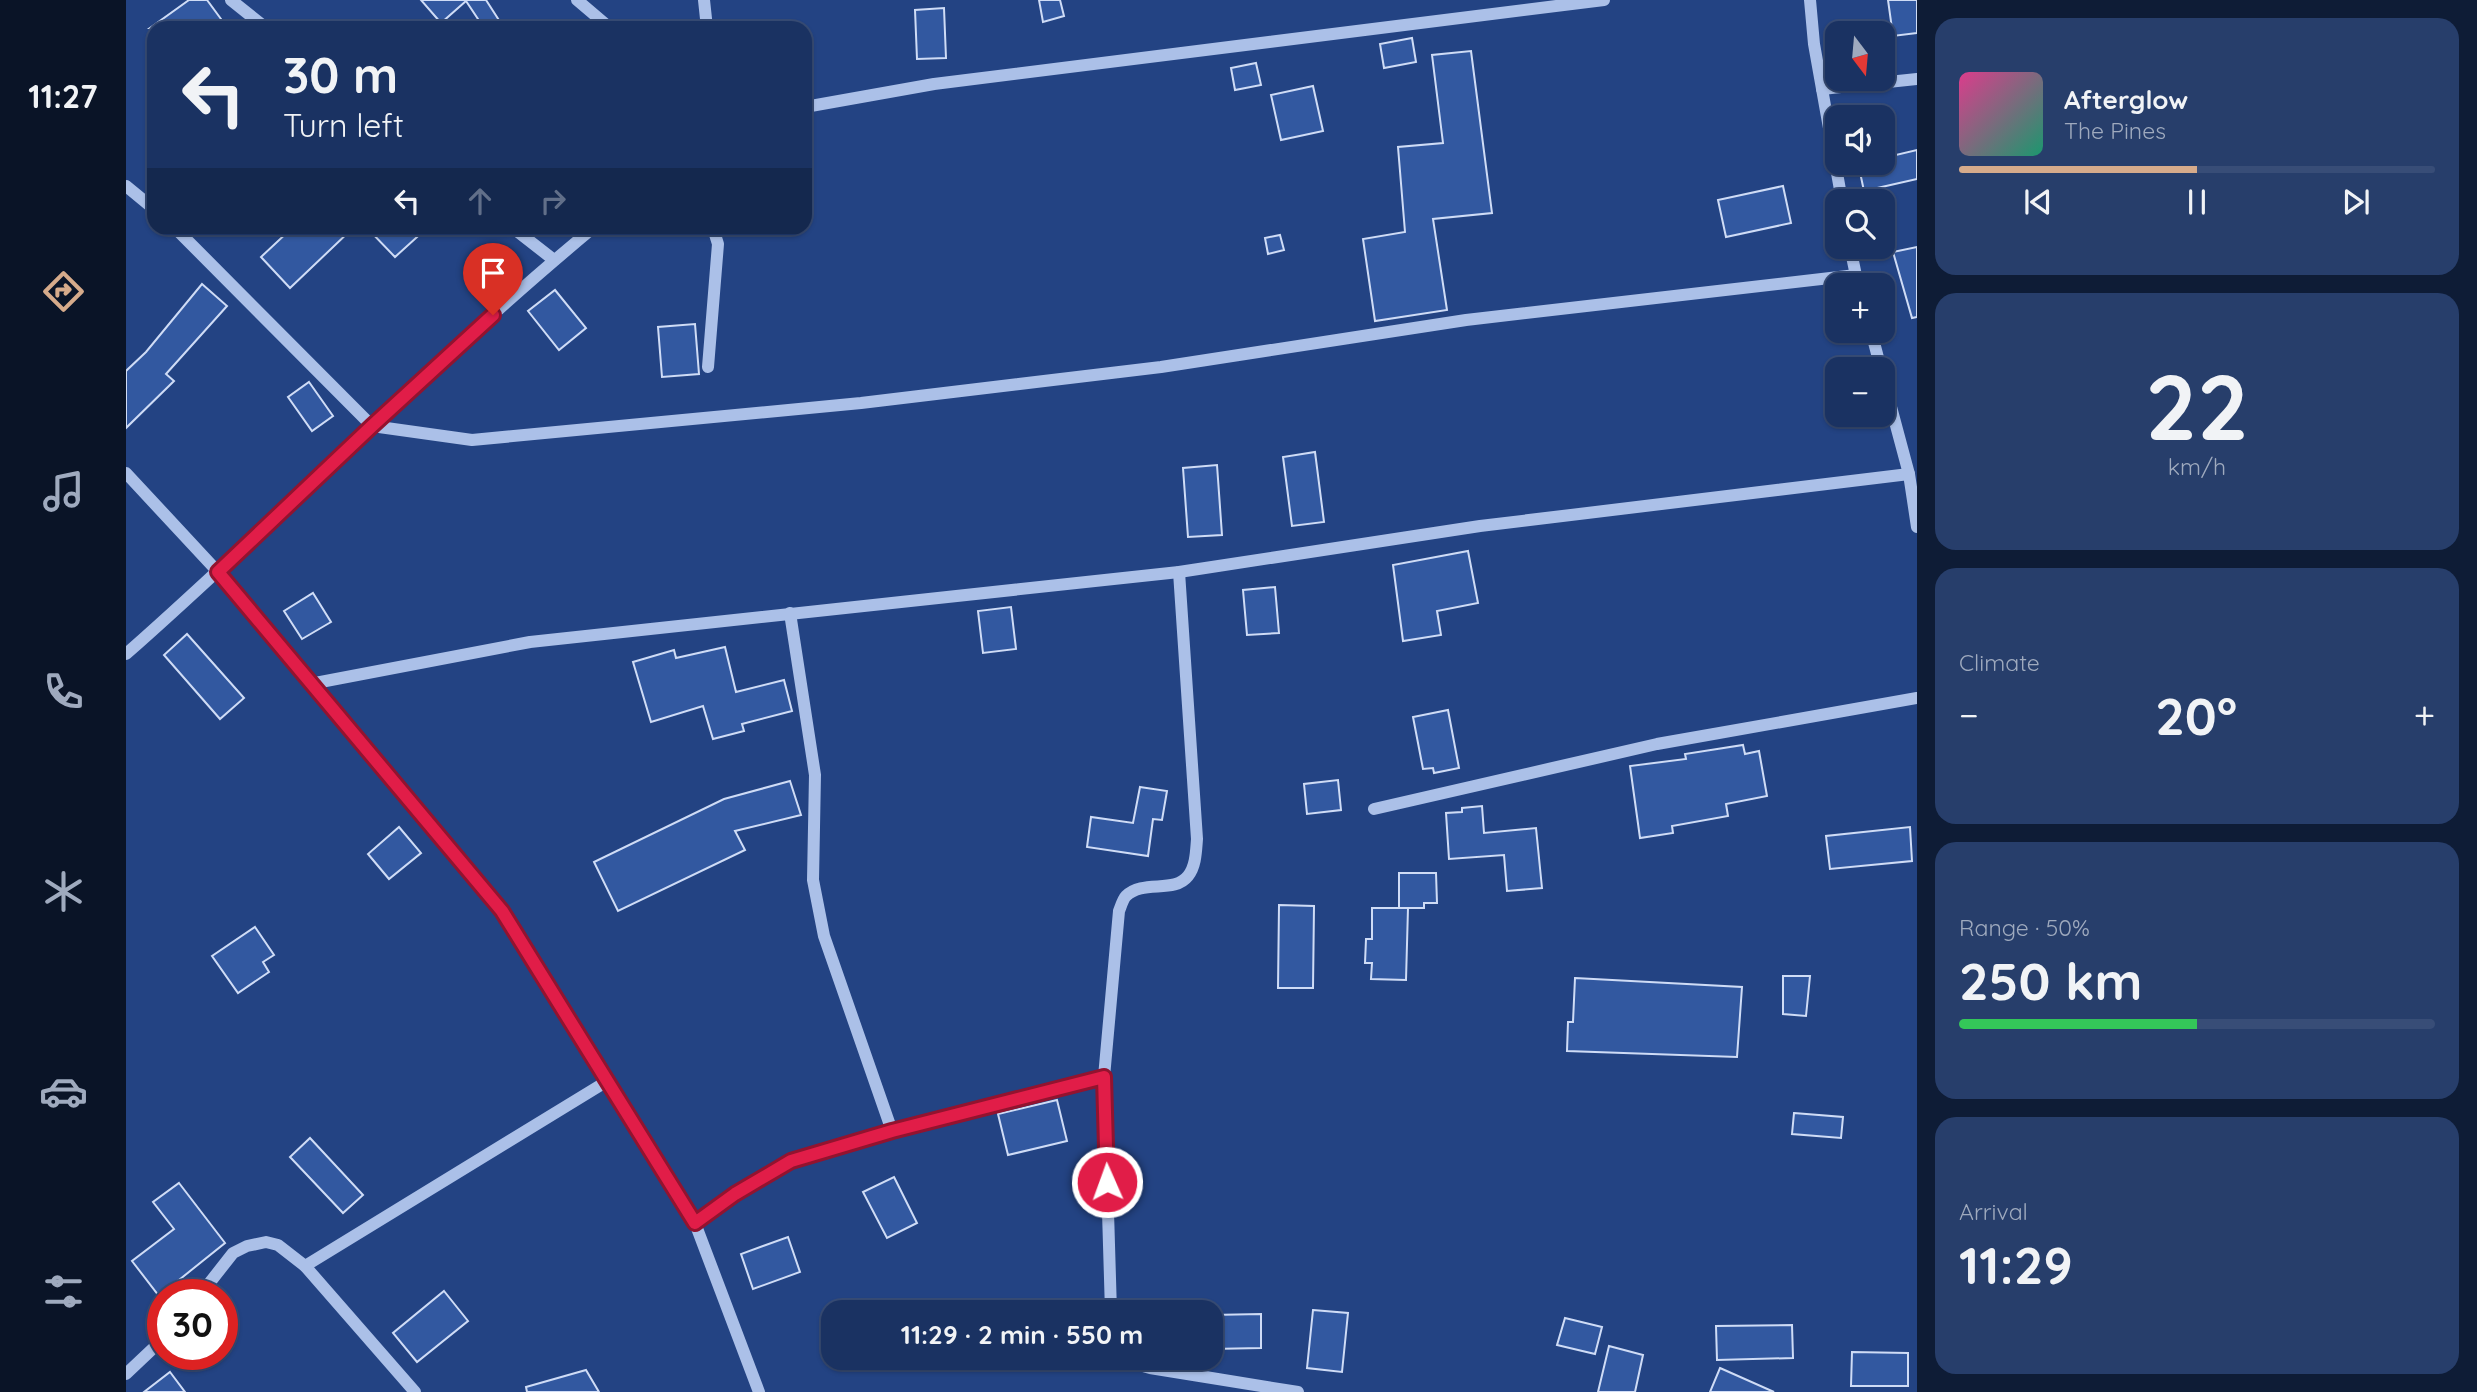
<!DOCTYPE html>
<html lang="en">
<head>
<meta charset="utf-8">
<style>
  body { margin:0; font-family:Quicksand,sans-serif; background:#273e6b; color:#f1f3f6; height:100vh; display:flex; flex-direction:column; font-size:26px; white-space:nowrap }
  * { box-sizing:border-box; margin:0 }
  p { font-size:23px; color:#9faabe }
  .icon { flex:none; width:38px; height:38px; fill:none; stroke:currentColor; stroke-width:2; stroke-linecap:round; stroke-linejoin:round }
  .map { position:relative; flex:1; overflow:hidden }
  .details { display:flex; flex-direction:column; gap:18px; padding:18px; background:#0e1c36; width:560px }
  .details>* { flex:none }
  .guide { position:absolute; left:21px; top:21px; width:665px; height:214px; border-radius:21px; box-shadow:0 2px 5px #0004,0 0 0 2px #384d77; background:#1a3262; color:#f1f3f6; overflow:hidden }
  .needle { width:46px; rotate:164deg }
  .fabs { position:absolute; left:1699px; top:21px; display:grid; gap:14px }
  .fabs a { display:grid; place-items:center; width:70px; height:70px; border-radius:14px; background:#1a3262; box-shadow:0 2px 5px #0004,0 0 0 2px #384d77; font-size:35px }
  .speed { position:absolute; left:21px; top:1279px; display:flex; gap:14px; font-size:35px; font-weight:700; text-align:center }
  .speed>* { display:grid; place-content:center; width:91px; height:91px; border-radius:50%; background:#1a3262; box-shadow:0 2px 5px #0004,0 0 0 2px #384d77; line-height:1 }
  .speed .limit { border:10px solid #d22; background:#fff; color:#111 }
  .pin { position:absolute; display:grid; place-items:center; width:60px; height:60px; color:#fff; margin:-72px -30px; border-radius:50% 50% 50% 0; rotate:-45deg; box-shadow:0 0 7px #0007 }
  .pin .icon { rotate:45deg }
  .me { position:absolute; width:77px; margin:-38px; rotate:358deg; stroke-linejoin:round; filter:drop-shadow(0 0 5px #0008) }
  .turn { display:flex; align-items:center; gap:24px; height:147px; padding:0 21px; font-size:32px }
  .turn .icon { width:91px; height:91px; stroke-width:2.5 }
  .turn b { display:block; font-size:49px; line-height:60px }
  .lanes { display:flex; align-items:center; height:66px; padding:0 21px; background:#0003; justify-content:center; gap:35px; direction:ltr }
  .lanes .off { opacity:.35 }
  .big { font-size:52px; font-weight:700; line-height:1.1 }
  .details .widget { flex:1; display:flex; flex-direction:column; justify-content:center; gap:10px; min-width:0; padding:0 24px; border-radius:21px; background:#273e6b }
  .details .dial { align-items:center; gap:0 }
  .dial b { font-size:91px; line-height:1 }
  .song { display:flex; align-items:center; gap:21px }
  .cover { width:84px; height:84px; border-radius:10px; background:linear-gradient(135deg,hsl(330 70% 55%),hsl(160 70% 35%)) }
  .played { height:7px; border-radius:4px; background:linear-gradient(90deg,#d6ab8b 50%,#384d77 50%) }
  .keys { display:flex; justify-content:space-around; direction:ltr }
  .heat { display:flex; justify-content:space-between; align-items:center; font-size:38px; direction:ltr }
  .charge { height:10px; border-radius:5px; background:linear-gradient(90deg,#34c759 50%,#384d77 0) }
  .trip { position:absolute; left:695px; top:1300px; width:402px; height:70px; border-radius:21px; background:#1a3262; box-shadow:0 2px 5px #0004,0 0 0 2px #384d77; font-weight:700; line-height:70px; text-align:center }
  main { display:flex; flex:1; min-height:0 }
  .tab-bar { display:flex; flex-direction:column; width:126px; justify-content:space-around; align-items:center; background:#0a1427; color:#9faabe }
  .tab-bar .icon { width:49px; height:49px }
  .tab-bar .selected { color:#d6ab8b }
  .tab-bar b { font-size:32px; color:#f1f3f6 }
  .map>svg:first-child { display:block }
  .building { fill:#3258a0; stroke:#cfdcf6; stroke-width:2 }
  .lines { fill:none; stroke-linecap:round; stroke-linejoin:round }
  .minor { stroke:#abc0e8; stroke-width:12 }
  .route-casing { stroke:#92132f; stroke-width:18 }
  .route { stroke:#e11d48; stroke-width:12 }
</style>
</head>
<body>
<main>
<nav class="tab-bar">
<b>11:27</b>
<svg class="icon selected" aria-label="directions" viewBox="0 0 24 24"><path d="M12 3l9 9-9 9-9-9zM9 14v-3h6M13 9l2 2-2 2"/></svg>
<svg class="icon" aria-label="music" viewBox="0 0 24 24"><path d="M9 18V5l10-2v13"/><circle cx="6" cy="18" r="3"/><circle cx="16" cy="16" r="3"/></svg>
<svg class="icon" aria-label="phone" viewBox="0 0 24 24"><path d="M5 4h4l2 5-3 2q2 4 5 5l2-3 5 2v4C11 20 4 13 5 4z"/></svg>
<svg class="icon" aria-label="climate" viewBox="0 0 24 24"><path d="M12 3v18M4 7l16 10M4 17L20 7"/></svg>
<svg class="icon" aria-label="car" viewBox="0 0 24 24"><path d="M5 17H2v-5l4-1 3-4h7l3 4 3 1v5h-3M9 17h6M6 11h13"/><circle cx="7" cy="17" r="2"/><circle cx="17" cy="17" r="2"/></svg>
<svg class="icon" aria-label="filters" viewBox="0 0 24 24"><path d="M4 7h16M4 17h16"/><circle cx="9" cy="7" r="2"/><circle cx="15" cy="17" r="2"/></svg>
</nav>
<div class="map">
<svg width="1791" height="1392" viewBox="0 0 1791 1392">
  <rect width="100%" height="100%" fill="#234383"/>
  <g class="building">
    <path d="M63 0H81L95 19 83 28H24Z"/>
    <path d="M295 0H360L378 28H358L340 1 315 23Z"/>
    <path d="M913 0H934L938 16 917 22Z"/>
    <path d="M1762 0H1791V33L1767 36Z"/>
    <path d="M818 8 820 58 791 59 789 10Z"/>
    <path d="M1286 38 1290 62 1258 68 1254 44Z"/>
    <path d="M1345 51 1366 213 1307 219 1321 310 1249 321 1237 239 1279 232 1272 147 1317 143 1306 55Z"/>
    <path d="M1130 63 1135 85 1109 90 1105 68Z"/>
    <path d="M1187 86 1197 131 1155 140 1145 95Z"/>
    <path d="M1791 150V179L1738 191 1732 163H1757V158Z"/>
    <path d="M1657 186 1665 223 1600 237 1592 200Z"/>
    <path d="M166 228H227L164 288 135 257Z"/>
    <path d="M241 228H301L269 257Z"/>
    <path d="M1154 235 1158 250 1142 254 1139 238Z"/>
    <path d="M1791 247V317L1786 318 1767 252Z"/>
    <path d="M76 284 101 306 40 374 48 381 0 428V371L20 352Z"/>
    <path d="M429 290 460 328 433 350 402 311Z"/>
    <path d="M569 324 573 374 536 377 532 327Z"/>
    <path d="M183 382 207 416 186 431 162 397Z"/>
    <path d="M1189 452 1198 522 1166 526 1157 457Z"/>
    <path d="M1091 465 1096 535 1062 537 1057 468Z"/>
    <path d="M1342 551 1352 603 1311 611 1315 635 1277 641 1267 565Z"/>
    <path d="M1149 587 1153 633 1121 635 1117 590Z"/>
    <path d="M187 593 205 622 176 639 158 611Z"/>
    <path d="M885 607 890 649 857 653 852 611Z"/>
    <path d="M61 634 118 698 94 719 38 655Z"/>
    <path d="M599 647 610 692 658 680 666 711 616 724 618 731 587 739 577 706 525 722 507 662 548 650 550 658Z"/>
    <path d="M1322 710 1333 768 1308 773 1307 768 1297 769 1287 717Z"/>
    <path d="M1617 745 1619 754 1633 751 1641 796 1600 804 1602 816 1546 826 1547 833 1514 838 1504 766 1560 759 1559 754Z"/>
    <path d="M1212 780 1215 810 1181 814 1178 784Z"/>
    <path d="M664 781 675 815 609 831 619 850 492 911 468 862 598 799Z"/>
    <path d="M1014 787 1041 791 1036 820 1027 819 1022 856 961 847 965 817 1007 823Z"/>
    <path d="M1356 806 1358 833 1410 828 1416 888 1381 891 1378 855 1323 859 1320 813 1336 812V808Z"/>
    <path d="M273 827 295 853 263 879 242 854Z"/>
    <path d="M1784 827 1786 861 1704 869 1700 836Z"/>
    <path d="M1273 873H1310L1311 903H1298V908H1273Z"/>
    <path d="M1153 905 1188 906 1187 988H1152Z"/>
    <path d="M1246 908H1282L1280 980 1245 979 1246 963H1239L1240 939H1246Z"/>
    <path d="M129 927 148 955 137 962 143 972 112 993 86 956Z"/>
    <path d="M1657 976H1684L1680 1016 1657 1014Z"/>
    <path d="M1449 978 1616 987 1611 1057 1441 1051 1442 1022H1447Z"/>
    <path d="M931 1100 941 1141 882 1155 872 1114Z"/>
    <path d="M1668 1113 1717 1117 1715 1138 1666 1134Z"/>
    <path d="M184 1138 237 1195 217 1213 164 1157Z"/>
    <path d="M768 1177 791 1223 761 1238 737 1192Z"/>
    <path d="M53 1183 99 1243 33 1296 6 1261 48 1229 27 1202Z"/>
    <path d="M662 1237 674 1272 627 1289 615 1254Z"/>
    <path d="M318 1291 342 1321 291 1362 267 1333Z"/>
    <path d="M1187 1310 1222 1313 1216 1372 1181 1368Z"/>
    <path d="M1135 1314V1348L1085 1349V1315Z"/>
    <path d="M1439 1318 1476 1327 1469 1354 1431 1345Z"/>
    <path d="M1666 1325 1667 1358 1591 1360 1590 1326Z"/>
    <path d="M1483 1346 1517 1355 1509 1392H1472Z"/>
    <path d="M1726 1352 1782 1353V1386H1725Z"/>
    <path d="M1594 1368 1648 1392H1584Z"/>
    <path d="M460 1370 473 1392H401L400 1387Z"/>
    <path d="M44 1372 59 1392H18Z"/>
  </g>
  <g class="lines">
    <g class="minor">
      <path d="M105 0 140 28"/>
      <path d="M451 0 484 28"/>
      <path d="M578 0 581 28"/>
      <path d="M1684 0 1688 44 1716 201"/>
      <path d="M1696 89 1791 79"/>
      <path d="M679 107 808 84 1478 0"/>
      <path d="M0 186 28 209"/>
      <path d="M49 228 246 426 346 440 735 403 1035 367 1340 320 1730 275"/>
      <path d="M387 228 428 260"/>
      <path d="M1724 247 1732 285"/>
      <path d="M1745 331 1755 369"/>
      <path d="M582 367 592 244 587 228"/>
      <path d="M1757 377 1783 474 1791 527"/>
      <path d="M0 473 92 572 376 911 569 1223 633 1392"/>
      <path d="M664 613 689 775 687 880 698 936 766 1131"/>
      <path d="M0 654C158 515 305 362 467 228"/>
      <path d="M184 684 404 642 1053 572 1354 526 1783 474"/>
      <path d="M1248 809 1531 744 1791 698"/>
      <path d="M569 1223 609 1193 665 1161 766 1131 978 1077"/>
      <path d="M179 1266 483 1080"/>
      <path d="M74 1295 107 1253 121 1246 140 1242 152 1245 179 1266 289 1392"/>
      <path d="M985 1312 978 1077 993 911C995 906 997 899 1000 896 1017 879 1048 894 1062 876 1070 866 1070 851 1071 839L1053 572"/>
      <path d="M998 1358 1003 1362 1024 1368 1172 1392"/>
      <path d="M0 1374 37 1339"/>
    </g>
  </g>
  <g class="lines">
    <g class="route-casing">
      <path id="route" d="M367 315 246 426 92 572 376 911 569 1223 609 1194 665 1161 766 1131 978 1077 981 1182"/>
    </g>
    <use href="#route" class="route"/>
  </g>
</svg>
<div class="fabs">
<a><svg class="needle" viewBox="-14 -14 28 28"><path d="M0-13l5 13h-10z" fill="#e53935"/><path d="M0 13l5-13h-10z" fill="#9faabe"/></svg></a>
<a><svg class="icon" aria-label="sound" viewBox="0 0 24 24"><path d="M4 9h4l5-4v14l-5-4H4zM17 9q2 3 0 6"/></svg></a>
<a><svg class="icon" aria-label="search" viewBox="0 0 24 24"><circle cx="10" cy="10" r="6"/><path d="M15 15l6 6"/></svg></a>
<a>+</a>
<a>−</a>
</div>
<div class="speed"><div class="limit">30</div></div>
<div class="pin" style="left:367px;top:315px;background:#d93025"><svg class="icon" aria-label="arrive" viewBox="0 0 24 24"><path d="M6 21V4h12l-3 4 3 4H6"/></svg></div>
<svg class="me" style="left:981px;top:1182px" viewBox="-20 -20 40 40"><circle r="17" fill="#e11d48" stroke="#fff" stroke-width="3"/><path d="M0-11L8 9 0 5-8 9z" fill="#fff"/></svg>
<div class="trip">11:29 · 2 min · 550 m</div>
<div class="guide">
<div class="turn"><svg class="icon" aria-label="left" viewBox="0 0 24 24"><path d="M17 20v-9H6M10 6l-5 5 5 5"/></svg><div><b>30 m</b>Turn left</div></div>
<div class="lanes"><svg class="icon" aria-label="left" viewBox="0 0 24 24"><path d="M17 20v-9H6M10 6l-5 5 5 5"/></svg><svg class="icon off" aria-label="ahead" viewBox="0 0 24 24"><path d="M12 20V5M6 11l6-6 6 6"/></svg><svg class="icon off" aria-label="right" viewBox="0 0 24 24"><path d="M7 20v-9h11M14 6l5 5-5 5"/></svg></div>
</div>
</div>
<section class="details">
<div class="widget">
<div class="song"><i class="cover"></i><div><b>Afterglow</b><p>The Pines</p></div></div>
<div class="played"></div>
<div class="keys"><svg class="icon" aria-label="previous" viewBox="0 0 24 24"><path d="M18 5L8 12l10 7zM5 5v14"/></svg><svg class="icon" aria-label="pause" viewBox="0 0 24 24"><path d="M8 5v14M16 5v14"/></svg><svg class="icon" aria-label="next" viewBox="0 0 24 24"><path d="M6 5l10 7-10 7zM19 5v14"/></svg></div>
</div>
<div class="widget dial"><b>22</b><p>km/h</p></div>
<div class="widget"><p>Climate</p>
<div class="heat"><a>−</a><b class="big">20°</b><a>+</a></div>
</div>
<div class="widget"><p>Range · 50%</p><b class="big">250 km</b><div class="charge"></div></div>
<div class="widget"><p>Arrival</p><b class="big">11:29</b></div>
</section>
</main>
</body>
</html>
